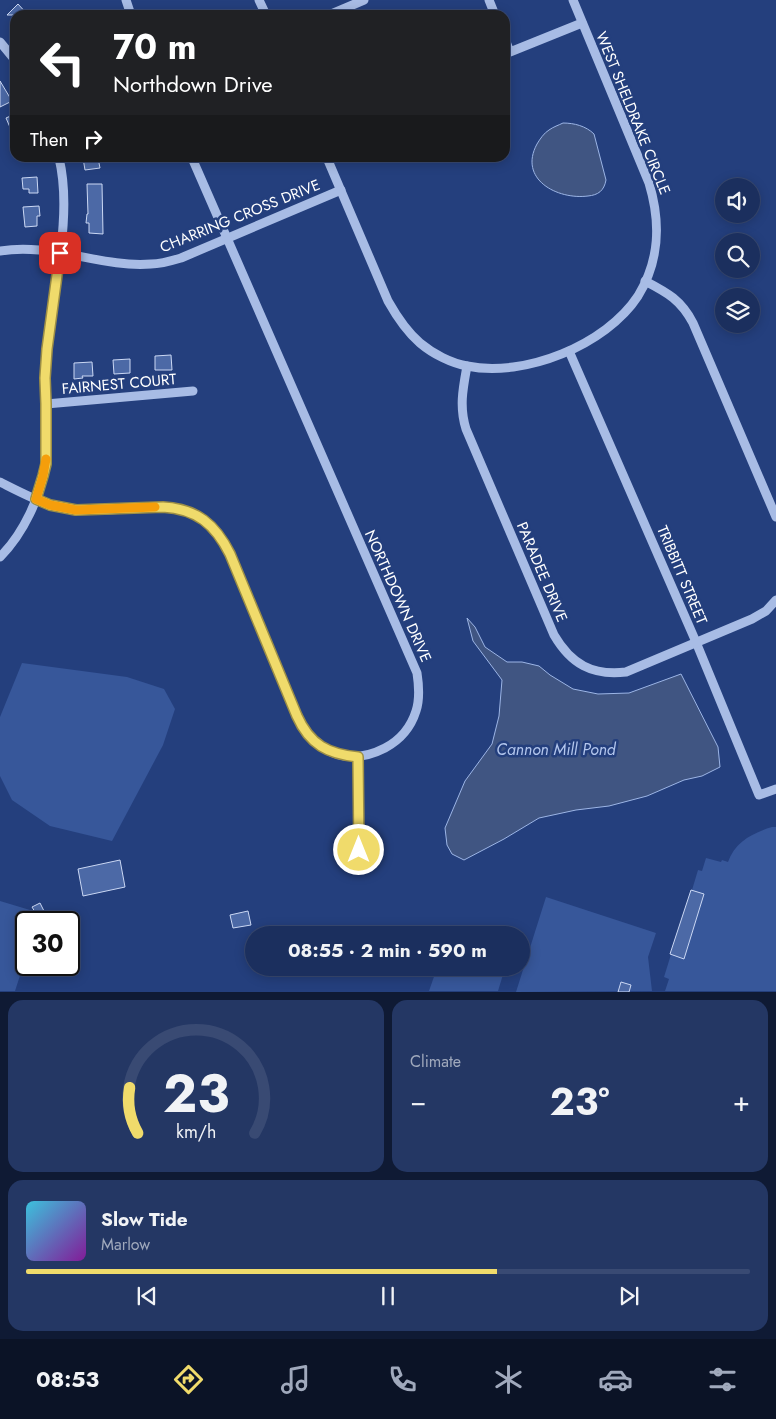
<!DOCTYPE html>
<html lang="en">
<head>
<meta charset="utf-8">
<style>
  body { margin:0; font-family:Jost,sans-serif; background:#243764; color:#f1f3f6; height:100vh; display:flex; flex-direction:column; font-size:19px; white-space:nowrap }
  * { box-sizing:border-box; margin:0 }
  p { font-size:16px; color:#a0a9bc }
  .icon { flex:none; width:28px; height:28px; fill:none; stroke:currentColor; stroke-width:2; stroke-linecap:round; stroke-linejoin:round }
  .map { position:relative; height:992px; overflow:hidden }
  .side { display:flex; flex-direction:column; gap:8px; padding:8px; background:#0f1a34; flex:1 }
  .side>* { flex:none }
  .top-card { position:absolute; left:10px; top:10px; width:500px; height:152px; border-radius:15px; box-shadow:0 2px 12px #0003,0 0 0 1px #394a73; background:#202124; color:#fff; overflow:hidden }
  .buttons { position:absolute; left:715px; top:178px; display:grid; gap:10px }
  .buttons a { display:grid; place-items:center; width:45px; height:45px; border-radius:50%; background:#1b2f5e; box-shadow:0 2px 12px #0003,0 0 0 1px #394a73; font-size:25px }
  .speed { position:absolute; left:15px; top:911px; display:flex; gap:10px; font-size:25px; font-weight:700; text-align:center }
  .speed>* { display:grid; place-content:center; width:65px; height:65px; border-radius:50%; background:#1b2f5e; box-shadow:0 2px 12px #0003,0 0 0 1px #394a73; line-height:1 }
  .speed .limit { border:2px solid #111; border-radius:8px; background:#fff; color:#111 }
  .pin { position:absolute; display:grid; place-items:center; width:42px; height:42px; color:#fff; margin:-21px; border-radius:10px; box-shadow:0 2px 8px #0006 }
  .me { position:absolute; width:55px; margin:-28px; rotate:0deg; stroke-linejoin:round; filter:drop-shadow(0 0 4px #0008) }
  .turn { display:flex; align-items:center; gap:18px; height:105px; padding:0 20px; font-size:22px }
  .turn .icon { width:65px; height:65px; stroke-width:2.5 }
  .turn b { display:block; font-size:35px; line-height:42px }
  .then { display:flex; align-items:center; height:48px; padding:0 20px; background:#0003; gap:10px; font-size:19px }
  .big { font-size:38px; font-weight:700; line-height:1.1 }
  .side .tile { flex:1; display:flex; flex-direction:column; justify-content:center; gap:8px; min-width:0; padding:0 18px; border-radius:15px; background:#243764 }
  .side .dial { align-items:center; gap:0 }
  .dial svg { height:130px; overflow:visible; fill:none; stroke:#394a73; stroke-width:7; stroke-linecap:round; text-anchor:middle }
  .dial text { fill:#f1f3f6; stroke:none }
  .song { display:flex; align-items:center; gap:15px }
  .cover { width:60px; height:60px; border-radius:8px; background:linear-gradient(135deg,hsl(190 70% 55%),hsl(290 70% 35%)) }
  .played { height:5px; border-radius:2px; background:linear-gradient(90deg,#f0db6b 65%,#394a73 65%) }
  .keys { display:flex; justify-content:space-around; direction:ltr }
  .heat { display:flex; justify-content:space-between; align-items:center; font-size:28px; direction:ltr }
  .side .tiles { flex:1; display:grid; gap:8px; grid-template-columns:1fr 1fr }
  .tile:last-child { grid-column:span 2 }
  .trip { position:absolute; left:245px; top:926px; width:285px; height:50px; border-radius:25px; background:#1b2f5e; box-shadow:0 2px 12px #0003,0 0 0 1px #394a73; font-weight:700; line-height:50px; text-align:center }
  .dock { display:flex; height:80px; justify-content:space-around; align-items:center; background:#0b1326; color:#a0a9bc }
  .dock .icon { width:35px; height:35px }
  .dock .active { color:#f0db6b }
  .dock b { font-size:22px; color:#f1f3f6 }
  .map>svg:first-child { display:block }
  .green { fill:#37579a }
  .water { fill:#405582; stroke:#9cb5e6 }
  .building { fill:#4c69a6; stroke:#cbd8f4 }
  .lines { fill:none; stroke-linecap:round; stroke-linejoin:round }
  .minor { stroke:#a8bce5; stroke-width:9 }
  .route-casing { stroke:#9c8e46; stroke-width:12 }
  .route { stroke:#f0db6b; stroke-width:9 }
  .slow { stroke:#f59e0b; stroke-width:9 }
  .labels { text-anchor:middle; stroke-width:5; stroke-linejoin:round; paint-order:stroke }
  .street-label { font-size:15px; fill:#fff; stroke:#243f7d }
  .water-label { font-size:16px; font-style:italic; fill:#b3c6ed; stroke:#243f7d }
</style>
</head>
<body>
<div class="map">
<svg width="776" height="992" viewBox="0 0 776 992">
  <rect width="100%" height="100%" fill="#243f7d"/>
  <g class="green">
    <path d="M22 663 127 677 164 689 175 709 163 745 112 841 50 826 12 800 0 776V717Z"/>
    <path d="M772 827H776V991H665L669 979 664 977 691 890H692L698 870 702 871 706 858 721 862 722 860 728 862C735 842 752 833 772 827Z"/>
    <path d="M546 897 656 933 648 957 652 991 516 992Z"/>
    <path d="M0 901 30 910 37 922H26V957L15 991H0Z"/>
    <path d="M437 968H505L498 991H429Z"/>
  </g>
  <g class="water">
    <path d="M563 123C574 123 586 126 594 134L606 180C604 191 598 195 588 196 557 200 518 179 537 144 540 139 544 133 549 130 553 127 559 125 563 123Z"/>
    <path d="M467 618 475 627 485 647 507 662H522L539 666 550 675 573 689 598 694 629 693 681 674 718 747 720 767 702 776 684 780 647 796 609 806 576 810 539 818 504 839 464 860 452 854 447 845 445 828 465 781 492 744 499 716 502 680 473 641Z"/>
  </g>
  <g class="building">
    <path d="M18 4 28 15H7Z"/>
    <path d="M0 81 12 101 0 107Z"/>
    <path d="M15 114V139L6 118Z"/>
    <path d="M83 158H98L100 168 85 170Z"/>
    <path d="M37 177 38 193H29V189H23L22 178Z"/>
    <path d="M87 184H102L103 234 89 233V223H86L87 214H88Z"/>
    <path d="M39 206 40 216H37V226L25 227 23 207Z"/>
    <path d="M171 355 172 370H155V356Z"/>
    <path d="M130 359V373L114 374 113 360Z"/>
    <path d="M92 362 93 376H82L83 378 74 379V363Z"/>
    <path d="M120 860 125 887 83 896 78 869Z"/>
    <path d="M691 890 704 894 684 959 670 954Z"/>
    <path d="M40 903 48 919 43 922H41L32 907Z"/>
    <path d="M248 911 251 925 233 928 230 915Z"/>
    <path d="M621 982 631 985 629 992H618Z"/>
  </g>
  <g class="lines">
    <g class="minor">
      <path d="M126 0 131 15"/>
      <path d="M259 0 266 15"/>
      <path d="M489 0 495 15"/>
      <path d="M329 15 364 0"/>
      <path d="M505 39 510 52 582 23"/>
      <path d="M0 42 15 60"/>
      <path d="M327 158 388 301C397 317 406 331 420 343 433 354 451 363 467 366 524 378 606 345 638 296 660 260 661 223 649 183L573 0"/>
      <path d="M0 251C13 249 26 249 39 250 76 253 113 267 151 264 161 264 171 261 181 258L341 190"/>
      <path d="M645 281C668 293 681 300 693 323L776 517"/>
      <path d="M569 351 696 642 759 795 776 789"/>
      <path d="M467 366C463 388 459 407 466 429L554 635C571 664 592 676 626 672L752 619 766 611 776 600"/>
      <path d="M46 404 193 391"/>
      <path d="M0 482C16 490 33 499 50 505 83 515 128 508 163 507 197 509 214 524 230 554L297 716C314 753 348 767 385 748 400 740 411 727 416 711 420 699 419 686 417 673L192 158"/>
      <path d="M0 557C24 533 40 497 46 464 46 444 47 423 46 403 46 384 45 365 47 346 53 287 73 216 59 158"/>
      <path d="M359 757V850"/>
    </g>
  </g>
  <g class="lines">
    <g class="route-casing">
      <path id="route" d="M60 253 47 349 45 378 46 404V464L43 476 36 499 50 505 76 510 163 507C197 509 215 524 230 554L297 716C310 745 328 754 358 757L359 850"/>
    </g>
    <use href="#route" class="route"/>
    <path class="slow" d="M46 459 43 476 36 499 50 505 76 510 155 507"/>
  </g>
  <g class="labels">
    <g class="street-label">
      <text transform="translate(633 113) rotate(68)" y="5">WEST SHELDRAKE CIRCLE</text>
      <text transform="translate(240 216) rotate(-22)" y="5">CHARRING CROSS DRIVE</text>
      <text transform="translate(119 384) rotate(-5)" y="5">FAIRNEST COURT</text>
      <text transform="translate(542 572) rotate(67)" y="5">PARADEE DRIVE</text>
      <text transform="translate(682 575) rotate(67)" y="5">TRIBBITT STREET</text>
      <text transform="translate(398 596) rotate(66)" y="5">NORTHDOWN DRIVE</text>
    </g>
    <g class="water-label">
      <text x="556" y="755">Cannon Mill Pond</text>
    </g>
  </g>
</svg>
<div class="buttons">
<a><svg class="icon" aria-label="sound" viewBox="0 0 24 24"><path d="M4 9h4l5-4v14l-5-4H4zM17 9q2 3 0 6"/></svg></a>
<a><svg class="icon" aria-label="search" viewBox="0 0 24 24"><circle cx="10" cy="10" r="6"/><path d="M15 15l6 6"/></svg></a>
<a><svg class="icon" aria-label="layers" viewBox="0 0 24 24"><path d="M12 4l9 5-9 5-9-5zM3 14l9 5 9-5"/></svg></a>
</div>
<div class="speed"><div class="limit">30</div></div>
<div class="pin" style="left:60px;top:253px;background:#d93025"><svg class="icon" aria-label="arrive" viewBox="0 0 24 24"><path d="M6 21V4h12l-3 4 3 4H6"/></svg></div>
<svg class="me" style="left:359px;top:850px" viewBox="-20 -20 40 40"><circle r="17" fill="#f0db6b" stroke="#fff" stroke-width="3"/><path d="M0-11L8 9 0 5-8 9z" fill="#fff"/></svg>
<div class="trip">08:55 · 2 min · 590 m</div>
<div class="top-card">
<div class="turn"><svg class="icon" aria-label="left" viewBox="0 0 24 24"><path d="M17 20v-9H6M10 6l-5 5 5 5"/></svg><div><b>70 m</b>Northdown Drive</div></div>
<div class="then">Then<svg class="icon" aria-label="right" viewBox="0 0 24 24"><path d="M7 20v-9h11M14 6l5 5-5 5"/></svg></div>
</div>
</div>
<section class="side">
<div class="tiles">
<div class="tile dial"><svg viewBox="0 0 100 80">
<path d="M14 69A42 42 0 1 1 86 69"/>
<path d="M14 69A42 42 0 0 1 9 41" stroke="#f0db6b"/>
<text x="50" y="56" font-size="32" font-weight="700">23</text>
<text x="50" y="72" font-size="11">km/h</text>
</svg></div>
<div class="tile"><p>Climate</p>
<div class="heat"><a>−</a><b class="big">23°</b><a>+</a></div>
</div>
<div class="tile">
<div class="song"><i class="cover"></i><div><b>Slow Tide</b><p>Marlow</p></div></div>
<div class="played"></div>
<div class="keys"><svg class="icon" aria-label="previous" viewBox="0 0 24 24"><path d="M18 5L8 12l10 7zM5 5v14"/></svg><svg class="icon" aria-label="pause" viewBox="0 0 24 24"><path d="M8 5v14M16 5v14"/></svg><svg class="icon" aria-label="next" viewBox="0 0 24 24"><path d="M6 5l10 7-10 7zM19 5v14"/></svg></div>
</div>
</div>
</section>
<nav class="dock">
<b>08:53</b>
<svg class="icon active" aria-label="directions" viewBox="0 0 24 24"><path d="M12 3l9 9-9 9-9-9zM9 14v-3h6M13 9l2 2-2 2"/></svg>
<svg class="icon" aria-label="music" viewBox="0 0 24 24"><path d="M9 18V5l10-2v13"/><circle cx="6" cy="18" r="3"/><circle cx="16" cy="16" r="3"/></svg>
<svg class="icon" aria-label="phone" viewBox="0 0 24 24"><path d="M5 4h4l2 5-3 2q2 4 5 5l2-3 5 2v4C11 20 4 13 5 4z"/></svg>
<svg class="icon" aria-label="climate" viewBox="0 0 24 24"><path d="M12 3v18M4 7l16 10M4 17L20 7"/></svg>
<svg class="icon" aria-label="car" viewBox="0 0 24 24"><path d="M5 17H2v-5l4-1 3-4h7l3 4 3 1v5h-3M9 17h6M6 11h13"/><circle cx="7" cy="17" r="2"/><circle cx="17" cy="17" r="2"/></svg>
<svg class="icon" aria-label="filters" viewBox="0 0 24 24"><path d="M4 7h16M4 17h16"/><circle cx="9" cy="7" r="2"/><circle cx="15" cy="17" r="2"/></svg>
</nav>
</body>
</html>
